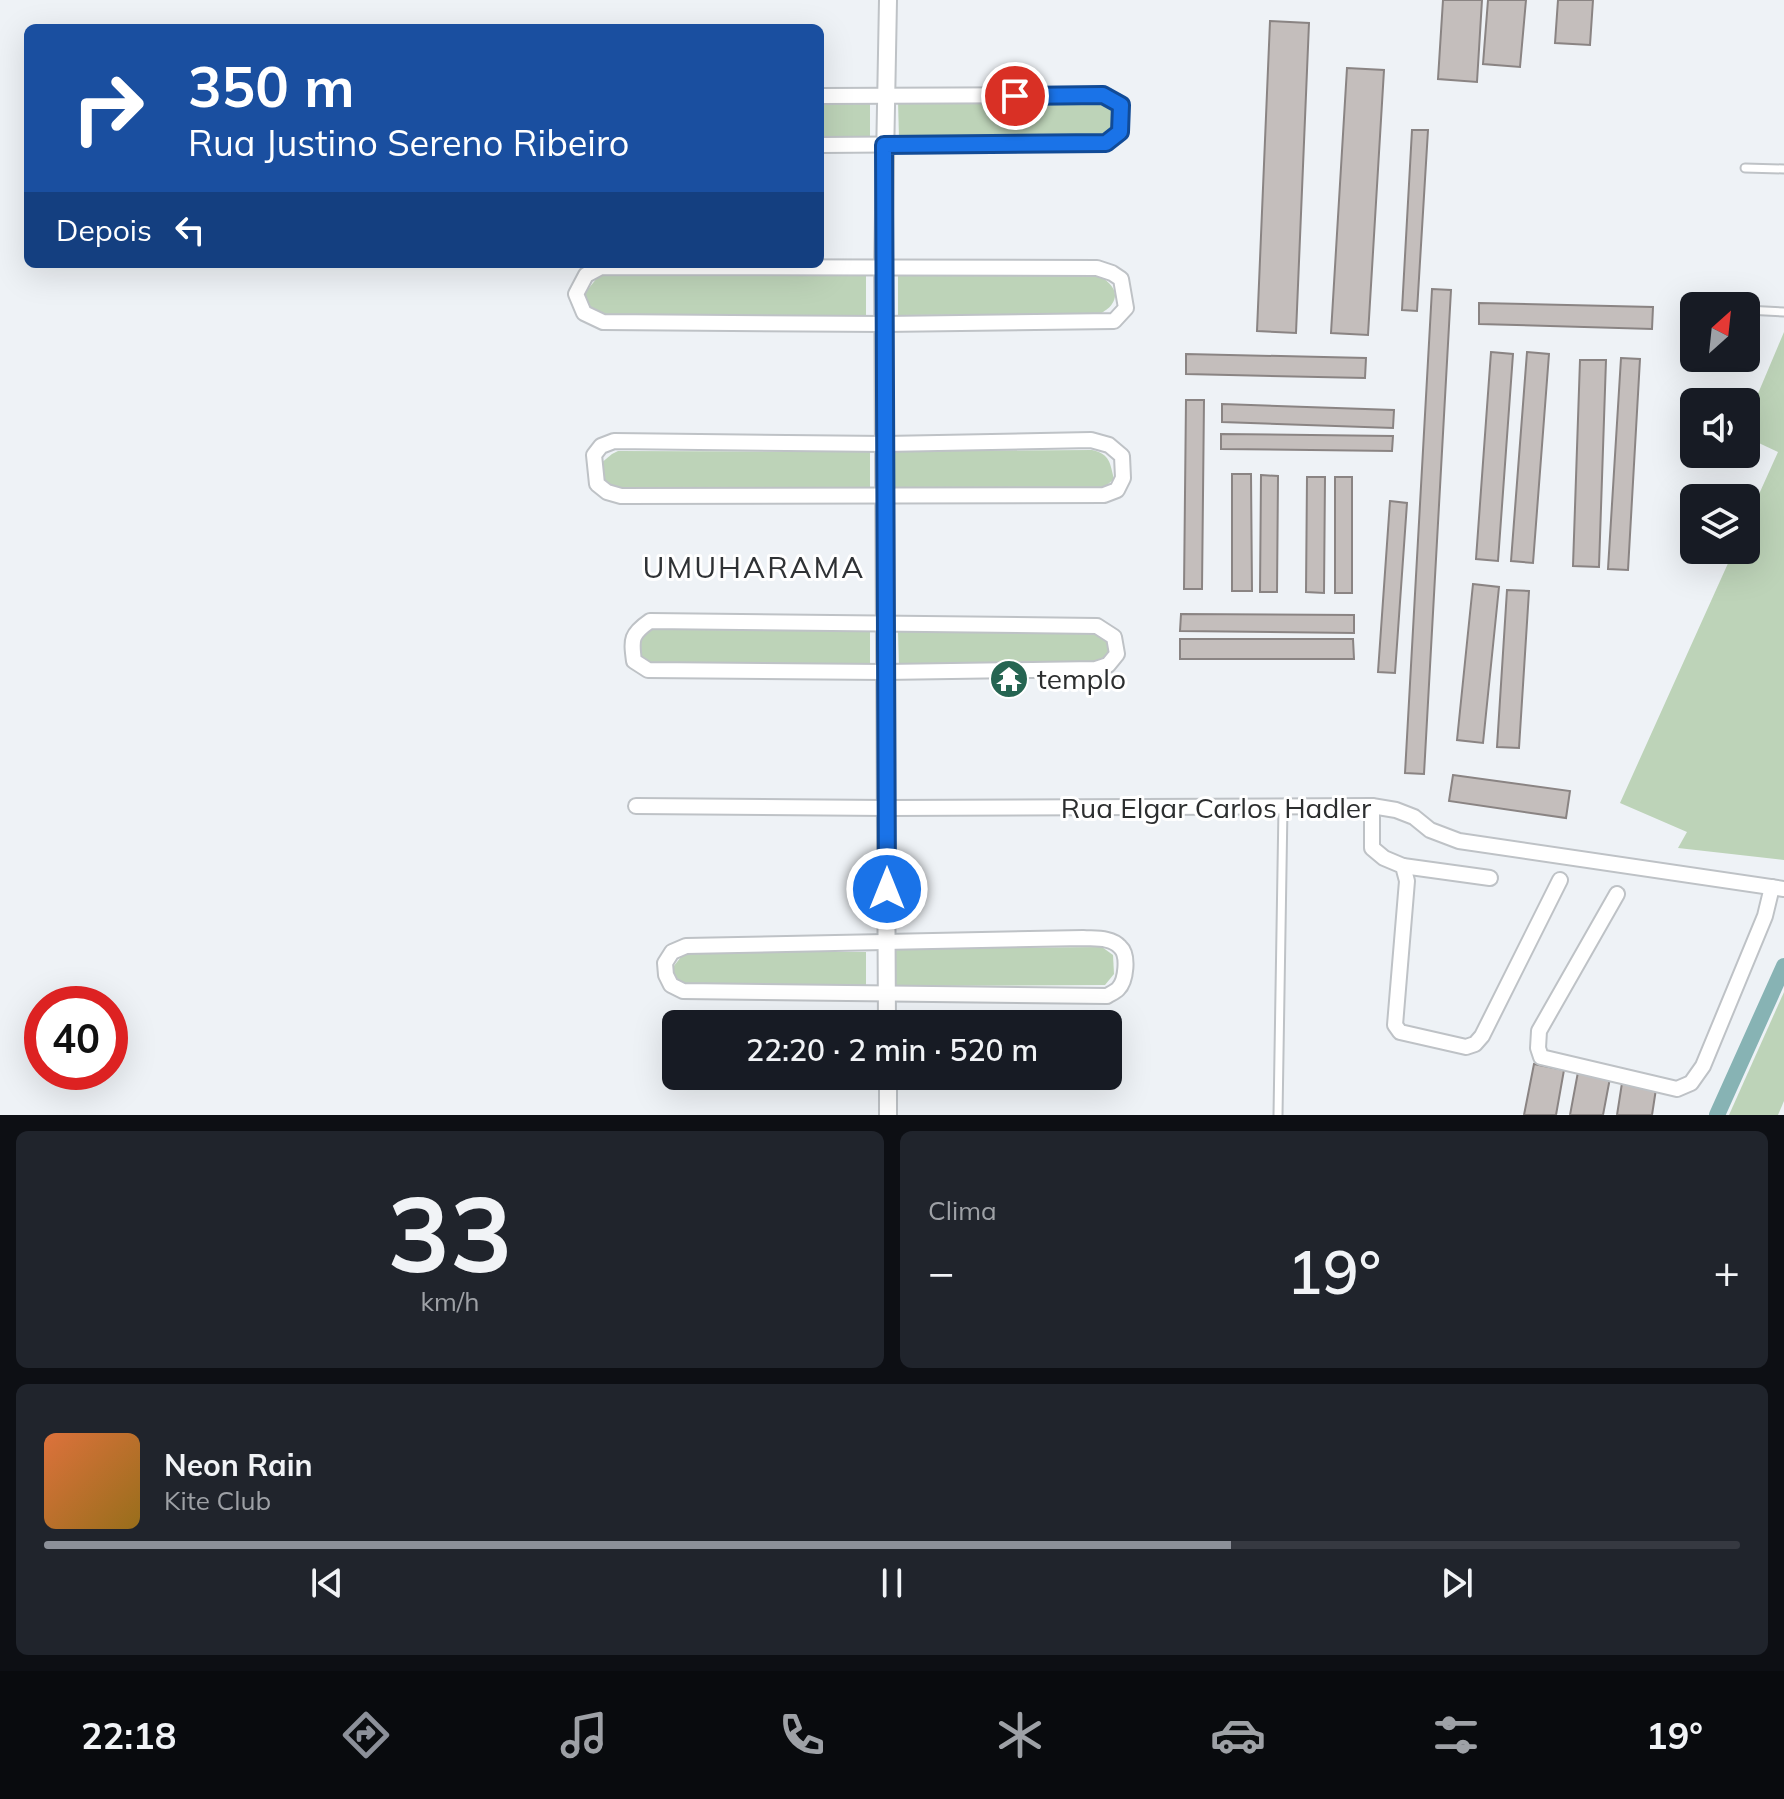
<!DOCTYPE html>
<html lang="pt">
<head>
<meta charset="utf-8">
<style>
  body { margin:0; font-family:Mulish,sans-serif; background:#20242c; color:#f1f3f6; height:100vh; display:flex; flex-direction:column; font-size:30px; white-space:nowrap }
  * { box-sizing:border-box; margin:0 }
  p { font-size:26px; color:#9ea1a6 }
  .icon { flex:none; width:44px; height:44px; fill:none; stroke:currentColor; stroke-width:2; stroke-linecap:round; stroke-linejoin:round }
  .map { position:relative; height:1115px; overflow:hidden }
  .sheet { display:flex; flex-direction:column; gap:16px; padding:16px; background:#0d0f14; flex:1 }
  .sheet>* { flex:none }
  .guide { position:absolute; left:24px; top:24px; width:800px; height:244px; border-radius:12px; box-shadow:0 8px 32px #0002; background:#1a4fa0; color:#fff; overflow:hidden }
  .needle { width:52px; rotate:27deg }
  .controls { position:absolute; left:1680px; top:292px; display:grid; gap:16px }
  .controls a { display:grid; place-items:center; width:80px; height:80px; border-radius:12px; background:#171b24; box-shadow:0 8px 32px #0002; font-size:40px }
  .speed { position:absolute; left:24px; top:986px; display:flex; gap:16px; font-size:40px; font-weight:700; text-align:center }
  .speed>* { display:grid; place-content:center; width:104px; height:104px; border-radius:50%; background:#171b24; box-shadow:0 8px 32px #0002; line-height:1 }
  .speed .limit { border:12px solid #d22; background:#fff; color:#111 }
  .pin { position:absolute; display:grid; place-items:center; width:68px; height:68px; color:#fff; margin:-34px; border:4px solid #fff; border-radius:50%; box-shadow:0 2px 8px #0007 }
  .me { position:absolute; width:88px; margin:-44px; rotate:0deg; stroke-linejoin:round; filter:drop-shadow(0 0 6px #0008) }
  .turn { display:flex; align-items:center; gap:28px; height:168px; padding:0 32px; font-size:36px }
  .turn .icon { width:104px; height:104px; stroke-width:2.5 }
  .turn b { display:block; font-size:56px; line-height:68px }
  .then { display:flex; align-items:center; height:76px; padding:0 32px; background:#0003; gap:16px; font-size:30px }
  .big { font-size:60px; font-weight:600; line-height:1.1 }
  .sheet .tile { flex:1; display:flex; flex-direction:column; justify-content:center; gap:12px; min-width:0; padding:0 28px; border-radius:12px; background:#20242c }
  .sheet .dial { align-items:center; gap:0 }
  .dial b { font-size:104px; line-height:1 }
  .song { display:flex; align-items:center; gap:24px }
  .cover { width:96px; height:96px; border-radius:12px; background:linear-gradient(135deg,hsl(20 70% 55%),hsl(40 70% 35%)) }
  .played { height:8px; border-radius:4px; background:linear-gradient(90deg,#8c9099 70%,#363941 70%) }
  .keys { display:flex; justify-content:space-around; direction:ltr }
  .heat { display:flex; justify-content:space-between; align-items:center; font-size:44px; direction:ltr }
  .sheet .tiles { flex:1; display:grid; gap:16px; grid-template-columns:1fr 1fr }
  .tile:last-child { grid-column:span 2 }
  .trip { position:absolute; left:662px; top:1010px; width:460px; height:80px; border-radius:12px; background:#171b24; box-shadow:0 8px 32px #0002; font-weight:600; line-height:80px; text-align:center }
  .menu { display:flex; height:128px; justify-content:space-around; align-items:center; background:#090b0e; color:#9ea1a6 }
  .menu .icon { width:56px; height:56px }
  .menu .selected { color:#8c9099 }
  .menu b { font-size:36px; color:#f1f3f6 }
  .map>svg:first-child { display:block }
  .green { fill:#bdd3b8 }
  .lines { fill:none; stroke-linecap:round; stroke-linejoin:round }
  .canal { stroke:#87b3b4; stroke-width:16 }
  .building { fill:#c4bebc; stroke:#8a8483; stroke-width:2 }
  .service-casing { stroke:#bec2c6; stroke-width:11 }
  .minor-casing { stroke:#bec2c6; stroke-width:18 }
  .tertiary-casing { stroke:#bec2c6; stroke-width:20 }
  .service { stroke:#fff; stroke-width:7 }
  .minor { stroke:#fff; stroke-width:14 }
  .tertiary { stroke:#fff; stroke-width:16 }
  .route-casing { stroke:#114b97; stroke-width:20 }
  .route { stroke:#1a73e8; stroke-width:14 }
  .labels { text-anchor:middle; stroke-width:6; stroke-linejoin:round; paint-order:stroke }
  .poi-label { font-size:28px; fill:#2c2e2f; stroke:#fff; text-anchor:start }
  .street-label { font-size:28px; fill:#2c2e2f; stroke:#fff }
  .neighbourhood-label { font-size:30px; letter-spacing:2px; fill:#2f3235; stroke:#fff }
</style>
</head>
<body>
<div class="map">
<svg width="1784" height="1115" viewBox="0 0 1784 1115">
  <rect width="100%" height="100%" fill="#eef2f6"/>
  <g class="green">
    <path d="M870 99V138H820V100Z"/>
    <path d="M898 101H1101L1112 110V130L1101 138H899Z"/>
    <path d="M605 275 866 276V316H604L587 308 585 293 597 278Z"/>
    <path d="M1098 275C1108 281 1121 291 1112 304 1109 309 1104 311 1100 314L898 315V276Z"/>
    <path d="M1784 332V860L1678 848 1687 832 1620 803 1734 550H1746V523L1778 452 1746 437V422Z"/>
    <path d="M1092 450C1110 454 1110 463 1114 479L1100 491 891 492V451Z"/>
    <path d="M618 451 870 452V491L621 490C604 485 603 481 600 464L612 454Z"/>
    <path d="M656 628H870V665L649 664 638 656 637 642 643 631Z"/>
    <path d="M1095 631 1109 640 1113 653 1106 661 1093 665 899 667 898 632Z"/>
    <path d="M1102 947 1113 955 1114 974 1105 985 896 986V949Z"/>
    <path d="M691 952H866V987H688L674 979 673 967 681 957Z"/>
    <path d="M1784 992V1101L1778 1115H1729Z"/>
  </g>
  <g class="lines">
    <path class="canal" d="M1717 1115 1784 966"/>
  </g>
  <g class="building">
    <path d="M1443 0H1482L1477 82 1438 79Z"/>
    <path d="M1488 0H1526L1520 67 1483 64Z"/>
    <path d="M1558 0H1593L1590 45 1555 43Z"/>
    <path d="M1270 21 1309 23 1296 333 1257 331Z"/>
    <path d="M1347 68 1384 70 1368 335 1331 333Z"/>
    <path d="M1412 130H1428L1417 311 1402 310Z"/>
    <path d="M1432 289 1451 290 1424 774 1405 773Z"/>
    <path d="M1479 303 1653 307 1652 329 1479 324Z"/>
    <path d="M1491 352 1513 354 1498 561 1476 559Z"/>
    <path d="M1527 352 1549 354 1533 563 1511 561Z"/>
    <path d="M1186 354 1366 358 1365 378 1186 374Z"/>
    <path d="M1621 358 1640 359 1628 570 1608 569Z"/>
    <path d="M1580 360H1606L1599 567 1573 566Z"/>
    <path d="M1186 400H1204L1202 589H1184Z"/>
    <path d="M1222 404 1394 410 1393 428 1222 422Z"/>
    <path d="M1221 434 1393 436 1392 451 1221 449Z"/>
    <path d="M1232 474H1251L1252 591H1232Z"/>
    <path d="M1261 475 1278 476 1277 592H1260Z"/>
    <path d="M1307 477H1325L1324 593 1306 592Z"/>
    <rect x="1335" y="477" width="17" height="116"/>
    <path d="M1390 501 1407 503 1395 673 1378 672Z"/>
    <path d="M1473 584 1499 587 1483 743 1457 740Z"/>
    <path d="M1507 590 1529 591 1519 748 1497 747Z"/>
    <path d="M1181 614 1354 615V633L1180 631Z"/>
    <path d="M1180 639H1353L1354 659H1180Z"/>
    <path d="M1453 775 1570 791 1566 818 1449 801Z"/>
    <path d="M1534 1064 1564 1070 1556 1115H1524Z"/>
    <path d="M1578 1072 1610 1078 1603 1115H1570Z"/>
    <path d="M1622 1083 1656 1089 1652 1115H1617Z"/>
  </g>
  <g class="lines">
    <g class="service-casing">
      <g id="service">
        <path d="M1745 168 1784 169"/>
        <path d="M1746 310 1784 312"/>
        <path d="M1278 1115 1283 807"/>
      </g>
    </g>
    <g class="minor-casing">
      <g id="minor">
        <path d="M820 96 1103 95 1121 105 1120 132 1106 143 820 145"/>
        <path d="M601 267 1097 268 1112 273 1121 279 1126 308 1114 321 884 324 603 322 584 313 576 294 586 275Z"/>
        <path d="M1091 440 1109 445 1122 456 1123 478 1117 490 1104 495 621 496 607 492 597 484 594 455 601 446 614 441 885 444Z"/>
        <path d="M650 621 1097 626 1114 637 1117 654 1108 665 1096 669 885 672 648 670 634 661C631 639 631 634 650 621Z"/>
        <path d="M636 806 886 808 1372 806 1396 810 1414 817 1430 830 1459 841 1784 889"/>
        <path d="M1372 806V848L1384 858 1403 866 1407 881 1395 1025 1400 1032 1466 1047 1475 1044 1482 1036 1560 880"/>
        <path d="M1403 866 1490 878"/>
        <path d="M1617 894 1539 1031 1538 1048 1541 1057 1677 1089 1691 1083 1703 1066 1765 916 1772 887"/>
        <path d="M1083 938C1095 939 1111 937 1120 947 1129 955 1126 981 1118 989 1115 992 1110 994 1107 996L683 991 671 985 666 975 665 963 672 952 686 946Z"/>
      </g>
    </g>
    <g class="tertiary-casing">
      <g id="tertiary">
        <path d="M887 1024 883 267C884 178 887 89 888 0"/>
        <path d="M888 1076V1115"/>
      </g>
    </g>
    <use href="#service" class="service"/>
    <use href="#minor" class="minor"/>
    <use href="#tertiary" class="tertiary"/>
  </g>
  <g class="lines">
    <g class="route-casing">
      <path id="route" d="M887 889 884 145 1106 143 1120 132 1121 105 1103 95 1015 96"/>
    </g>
    <use href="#route" class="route"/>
  </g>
  <defs>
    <g id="temple-disc" transform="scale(2)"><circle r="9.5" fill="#266552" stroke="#fff"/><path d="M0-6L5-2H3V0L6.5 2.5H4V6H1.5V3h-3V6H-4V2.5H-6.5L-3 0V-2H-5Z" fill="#fff"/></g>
  </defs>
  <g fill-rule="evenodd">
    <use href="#temple-disc" x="1009" y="679"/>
  </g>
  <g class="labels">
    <g class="poi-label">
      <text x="1037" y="689">templo</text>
    </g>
    <g class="street-label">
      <text x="1216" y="818">Rua Elgar Carlos Hadler</text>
    </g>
    <g class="neighbourhood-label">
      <text x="754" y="578">UMUHARAMA</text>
    </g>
  </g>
</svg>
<div class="controls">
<a><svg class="needle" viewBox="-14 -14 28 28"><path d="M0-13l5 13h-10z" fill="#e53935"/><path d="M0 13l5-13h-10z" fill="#9ea1a6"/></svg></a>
<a><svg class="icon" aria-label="sound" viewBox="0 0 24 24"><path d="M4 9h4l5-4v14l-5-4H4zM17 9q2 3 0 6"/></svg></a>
<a><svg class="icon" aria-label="layers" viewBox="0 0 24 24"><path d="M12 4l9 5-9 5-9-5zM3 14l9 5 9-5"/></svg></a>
</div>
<div class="speed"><div class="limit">40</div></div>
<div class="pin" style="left:1015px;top:96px;background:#d93025"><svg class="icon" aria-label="arrive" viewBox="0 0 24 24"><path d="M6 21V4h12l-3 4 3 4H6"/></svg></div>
<svg class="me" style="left:887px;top:889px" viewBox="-20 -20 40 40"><circle r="17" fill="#1a73e8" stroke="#fff" stroke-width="3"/><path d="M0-11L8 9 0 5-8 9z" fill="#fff"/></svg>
<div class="trip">22:20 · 2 min · 520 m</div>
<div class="guide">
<div class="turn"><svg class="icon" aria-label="right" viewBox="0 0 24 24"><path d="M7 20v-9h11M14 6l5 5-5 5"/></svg><div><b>350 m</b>Rua Justino Sereno Ribeiro</div></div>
<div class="then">Depois<svg class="icon" aria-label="left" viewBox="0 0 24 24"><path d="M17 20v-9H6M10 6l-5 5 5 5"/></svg></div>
</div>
</div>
<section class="sheet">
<div class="tiles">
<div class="tile dial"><b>33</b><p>km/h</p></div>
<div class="tile"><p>Clima</p>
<div class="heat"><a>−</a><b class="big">19°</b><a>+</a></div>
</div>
<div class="tile">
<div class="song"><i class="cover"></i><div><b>Neon Rain</b><p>Kite Club</p></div></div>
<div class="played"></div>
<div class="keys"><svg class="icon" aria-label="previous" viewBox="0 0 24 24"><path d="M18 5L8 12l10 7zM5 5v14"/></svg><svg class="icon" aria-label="pause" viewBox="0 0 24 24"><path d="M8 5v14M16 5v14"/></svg><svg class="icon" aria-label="next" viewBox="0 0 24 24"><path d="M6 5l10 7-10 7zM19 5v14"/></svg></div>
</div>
</div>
</section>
<nav class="menu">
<b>22:18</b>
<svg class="icon selected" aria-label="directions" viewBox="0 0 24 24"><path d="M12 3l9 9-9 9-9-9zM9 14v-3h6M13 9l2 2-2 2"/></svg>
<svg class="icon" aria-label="music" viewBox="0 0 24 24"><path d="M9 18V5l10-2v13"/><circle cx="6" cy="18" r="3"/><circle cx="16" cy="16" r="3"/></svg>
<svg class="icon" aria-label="phone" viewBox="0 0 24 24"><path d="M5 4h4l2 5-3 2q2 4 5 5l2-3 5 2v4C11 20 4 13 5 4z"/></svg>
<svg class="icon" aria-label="climate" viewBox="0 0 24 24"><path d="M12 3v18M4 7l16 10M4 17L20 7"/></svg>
<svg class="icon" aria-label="car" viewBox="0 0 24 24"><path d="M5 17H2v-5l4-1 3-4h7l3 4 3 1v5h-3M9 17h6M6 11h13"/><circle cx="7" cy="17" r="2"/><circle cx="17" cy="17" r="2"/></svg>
<svg class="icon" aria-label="filters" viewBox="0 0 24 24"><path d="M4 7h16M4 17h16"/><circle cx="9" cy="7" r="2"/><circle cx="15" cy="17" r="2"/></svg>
<b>19°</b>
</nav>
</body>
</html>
